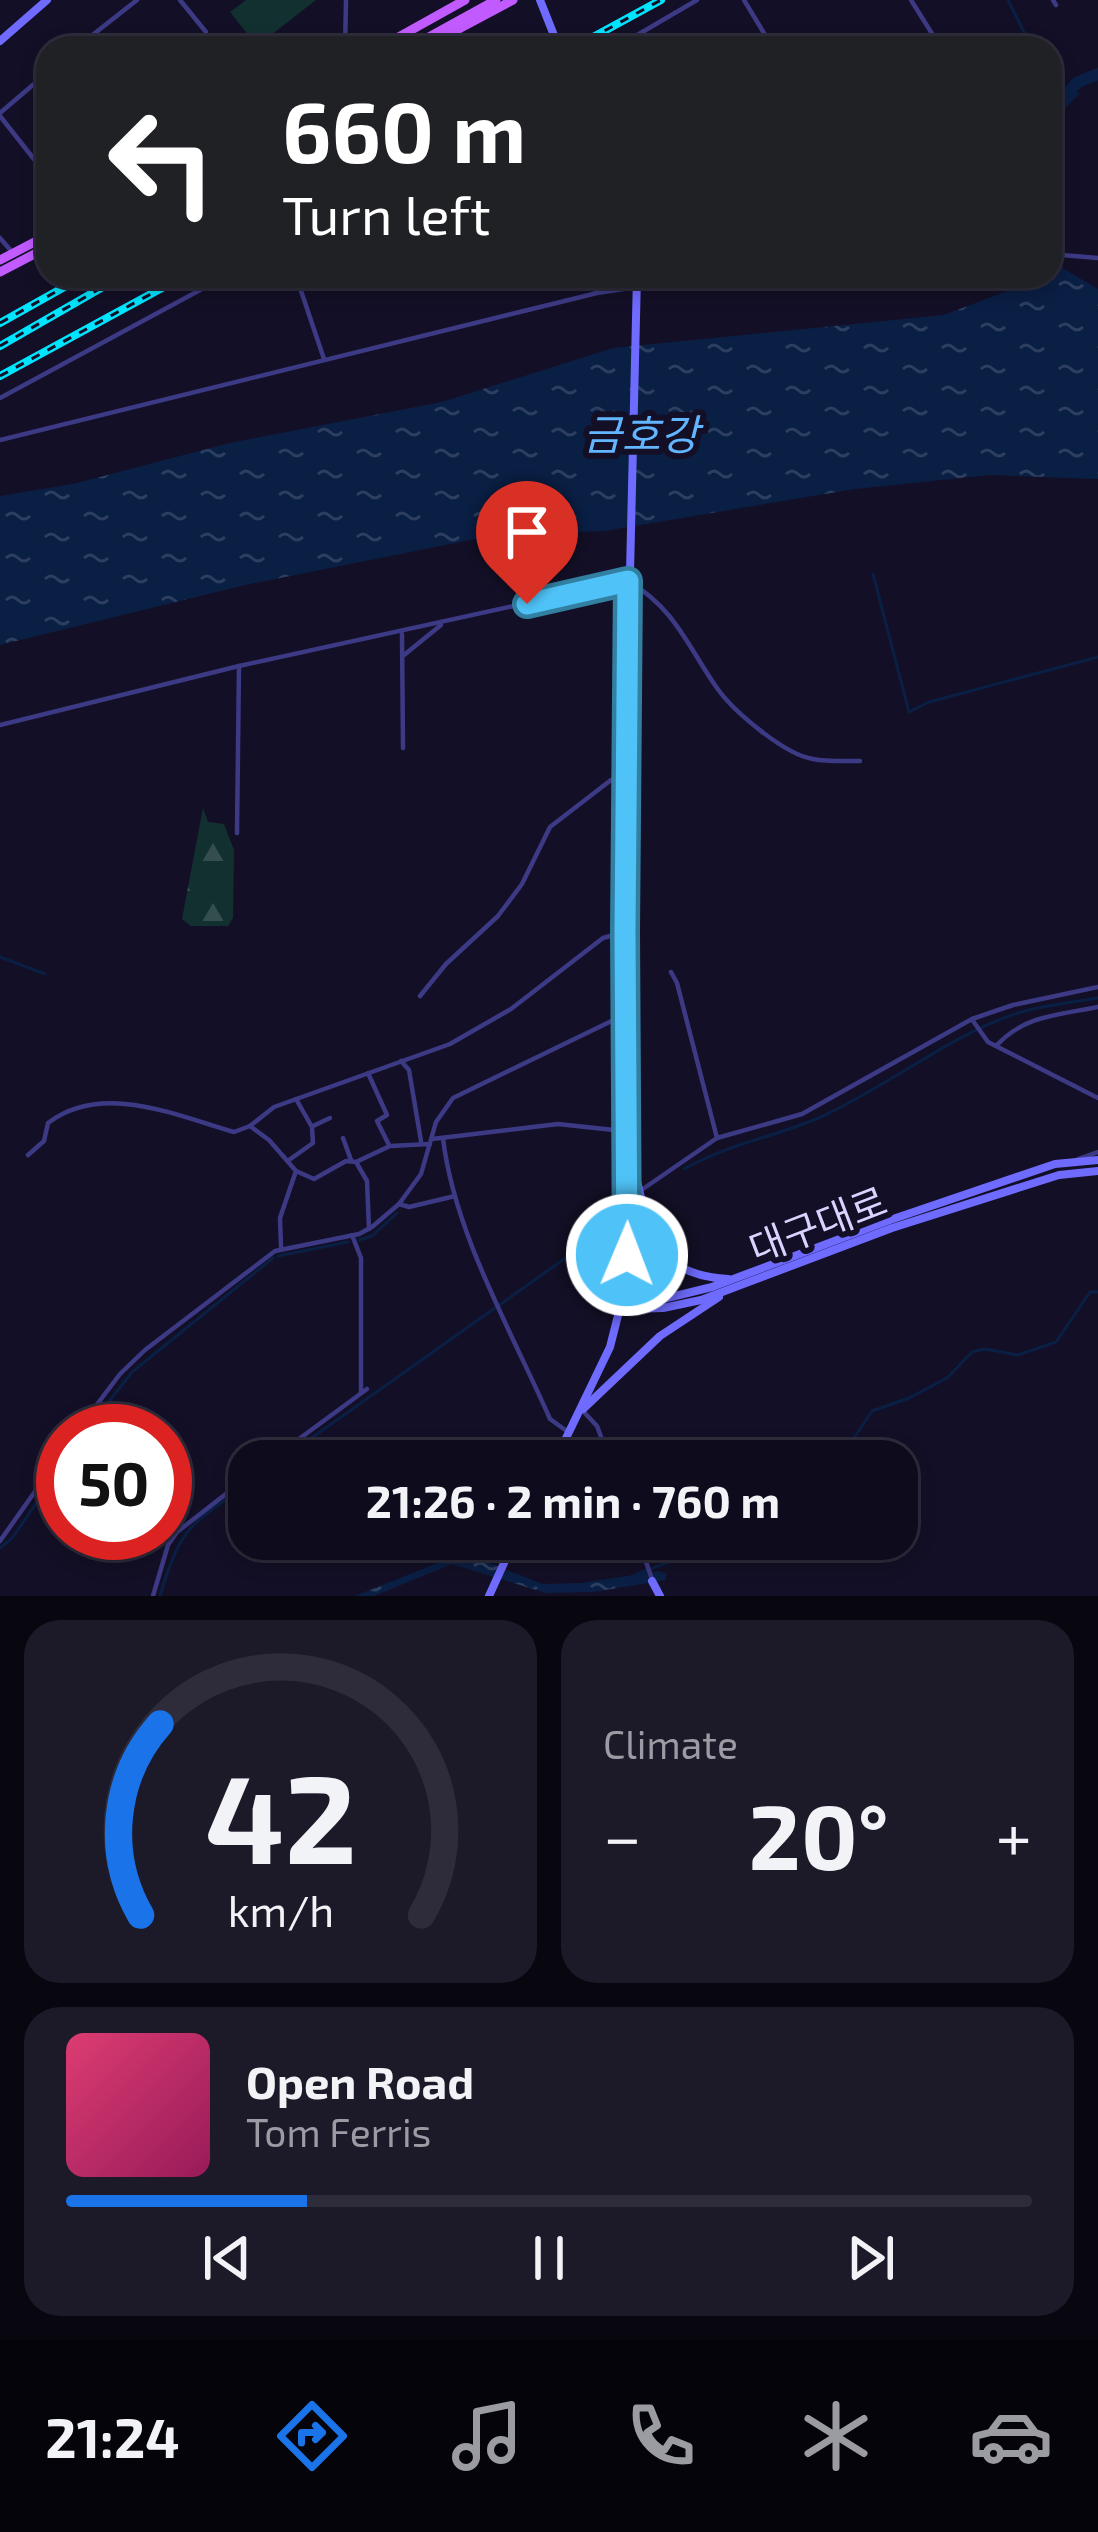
<!DOCTYPE html>
<html lang="en">
<head>
<meta charset="utf-8">
<style>
  body { margin:0; font-family:"Exo 2","Noto Sans KR",sans-serif; background:#1c1929; color:#f1f3f6; height:100vh; display:flex; flex-direction:column; font-size:45px; white-space:nowrap }
  * { box-sizing:border-box; margin:0 }
  p { font-size:39px; color:#9b9ba3 }
  .icon { flex:none; width:66px; height:66px; fill:none; stroke:currentColor; stroke-width:2; stroke-linecap:round; stroke-linejoin:round }
  .map { position:relative; height:1596px; overflow:hidden }
  .drawer { display:flex; flex-direction:column; gap:24px; padding:24px; background:#08060f; flex:1 }
  .drawer>* { flex:none }
  .guide { position:absolute; left:36px; top:36px; width:1026px; height:252px; border-radius:36px; box-shadow:0 6px 18px #0003,0 0 0 3px #2e2b3b; background:#202124; color:#fff; overflow:hidden }
  .speed { position:absolute; left:36px; top:1404px; display:flex; gap:24px; font-size:60px; font-weight:700; text-align:center }
  .speed>* { display:grid; place-content:center; width:156px; height:156px; border-radius:50%; background:#0e0b1c; box-shadow:0 6px 18px #0003,0 0 0 3px #2e2b3b; line-height:1 }
  .speed .limit { border:18px solid #d22; background:#fff; color:#111 }
  .pin { position:absolute; display:grid; place-items:center; width:102px; height:102px; color:#fff; margin:-123px -51px; border-radius:50% 50% 50% 0; rotate:-45deg; box-shadow:0 0 12px #0007 }
  .pin .icon { rotate:45deg }
  .me { position:absolute; width:132px; margin:-66px; rotate:1deg; stroke-linejoin:round; filter:drop-shadow(0 0 9px #0008) }
  .turn { display:flex; align-items:center; gap:42px; height:252px; padding:0 48px; font-size:54px }
  .turn .icon { width:156px; height:156px; stroke-width:2.5 }
  .turn b { display:block; font-size:84px; line-height:102px }
  .big { font-size:90px; font-weight:700; line-height:1.1 }
  .drawer .card { flex:1; display:flex; flex-direction:column; justify-content:center; gap:18px; min-width:0; padding:0 42px; border-radius:36px; background:#1c1929 }
  .drawer .dial { align-items:center; gap:0 }
  .dial svg { height:312px; overflow:visible; fill:none; stroke:#2e2b3b; stroke-width:7; stroke-linecap:round; text-anchor:middle }
  .dial text { fill:#f1f3f6; stroke:none }
  .song { display:flex; align-items:center; gap:36px }
  .cover { width:144px; height:144px; border-radius:18px; background:linear-gradient(135deg,hsl(340 70% 55%),hsl(330 70% 35%)) }
  .played { height:12px; border-radius:6px; background:linear-gradient(90deg,#1a73e8 25%,#2e2b3b 25%) }
  .keys { display:flex; justify-content:space-around; direction:ltr }
  .heat { display:flex; justify-content:space-between; align-items:center; font-size:66px; direction:ltr }
  .drawer .tiles { flex:1; display:grid; gap:24px; grid-template-columns:1fr 1fr }
  .card:last-child { grid-column:span 2 }
  .trip { position:absolute; left:228px; top:1440px; width:690px; height:120px; border-radius:36px; background:#0e0b1c; box-shadow:0 6px 18px #0003,0 0 0 3px #2e2b3b; font-weight:700; line-height:120px; text-align:center }
  .tabs { display:flex; height:192px; justify-content:space-around; align-items:center; background:#06040b; color:#9b9ba3 }
  .tabs .icon { width:84px; height:84px }
  .tabs .on { color:#1a73e8 }
  .tabs b { font-size:54px; color:#f1f3f6 }
  .map>svg:first-child { display:block }
  .forest { fill:url(#forest-firs) }
  .garden { fill:#12302f }
  .water { fill:url(#water-ripples) }
  .lines { fill:none; stroke-linecap:round; stroke-linejoin:round }
  .stream { stroke:#0a1f44; stroke-width:3 }
  .river { stroke:#0a1f44; stroke-width:12 }
  .street { stroke:#3d3a85; stroke-width:4.5 }
  .secondary { stroke:#6f6bff; stroke-width:8 }
  .primary { stroke:#c25bff; stroke-width:9 }
  .rail-casing { stroke:#00e5ff; stroke-width:8 }
  .rail { stroke:#130f26; stroke-width:3; stroke-dasharray:9; stroke-linecap:butt }
  .route-casing { stroke:#337fa1; stroke-width:30 }
  .route { stroke:#4fc3f7; stroke-width:21 }
  .labels { text-anchor:middle; stroke-width:12; stroke-linejoin:round; paint-order:stroke }
  .street-label { font-size:39px; fill:#d9d4ff; stroke:#130f26 }
  .water-label { font-size:42px; font-style:italic; fill:#62b6ff; stroke:#130f26 }
</style>
</head>
<body>
<div class="map">
<svg width="1098" height="1596" viewBox="0 0 1098 1596">
  <defs>
    <pattern id="forest-firs" width="22" height="20" patternUnits="userSpaceOnUse" patternTransform="scale(3)"><rect width="22" height="20" fill="#12302f"/><path d="M5 1l3.5 6h-7zM16 11l3.5 6h-7z" fill="#344d4e"/></pattern>
    <pattern id="water-ripples" width="26" height="14" patternUnits="userSpaceOnUse" patternTransform="scale(3)"><rect width="26" height="14" fill="#0a1f44"/><path d="M2 4q2-2 4 0t4 0M15 11q2-2 4 0t4 0" fill="none" stroke="#2d3f60"/></pattern>
  </defs>
  <rect width="100%" height="100%" fill="#130f26"/>
  <path class="forest" d="M203 808 208 822 224 824 234 850 233 918 228 926H191L182 919Z"/>
  <path class="garden" d="M246 0H316L257 46 230 12Z"/>
  <g class="water">
    <path d="M1050 87 1080 93 1066 107 1060 141 1055 234 1050 239Z"/>
    <path d="M1050 249 1064 269 1098 289V479L990 475 855 489 604 531 495 535 245 585 0 645V496L73 484 230 443 442 402 613 348 944 315 1010 290 1016 276H1050Z"/>
    <path d="M458 1555 477 1558 542 1584 582 1583 658 1571 666 1573V1580L593 1592 546 1593 452 1564 374 1596H355Z"/>
  </g>
  <g class="lines">
    <g class="stream">
      <path d="M1008 0 1032 48"/>
      <path d="M873 574 909 712 929 702 1098 657"/>
      <path d="M0 957 45 974"/>
      <path d="M684 1169C728 1144 775 1137 821 1117 886 1088 958 1029 1025 1011 1049 1005 1074 1002 1098 998"/>
      <path d="M359 1240 372 1236 397 1213"/>
      <path d="M278 1256 348 1242"/>
      <path d="M86 1431 132 1372 273 1258"/>
      <path d="M279 1461 608 1228"/>
      <path d="M824 1461 850 1444 872 1411 909 1398 947 1378 972 1352 985 1349 1018 1355 1056 1342 1090 1292H1098"/>
      <path d="M0 1548 13 1537 63 1464"/>
      <path d="M637 1574 696 1552 709 1539"/>
      <path d="M160 1596C181 1524 191 1525 249 1483"/>
    </g>
    <path class="river" d="M1062 99 1078 82 1098 74"/>
    <g class="street">
      <path d="M180 0 206 32"/>
      <path d="M744 0 773 48"/>
      <path d="M911 0 941 48"/>
      <path d="M1053 0 1056 5"/>
      <path d="M76 48 137 0"/>
      <path d="M345 48 346 0"/>
      <path d="M615 48 697 0"/>
      <path d="M0 113 48 72"/>
      <path d="M0 116 48 177"/>
      <path d="M0 238 12 252"/>
      <path d="M1050 254 1098 258"/>
      <path d="M296 276 324 359"/>
      <path d="M0 398 226 276"/>
      <path d="M0 440 597 293 709 276"/>
      <path d="M402 634 403 748"/>
      <path d="M404 655 441 625"/>
      <path d="M0 725 239 666"/>
      <path d="M237 833 239 666 628 581C675 608 688 647 717 688 733 711 785 755 813 759 828 762 845 761 860 761"/>
      <path d="M671 972 677 983 717 1138"/>
      <path d="M420 996 446 964 498 916 522 884 550 827 611 780 625 784"/>
      <path d="M973 1021 988 1042 1098 1098"/>
      <path d="M997 1045C1025 1015 1059 1015 1098 1007"/>
      <path d="M401 1061 409 1070 421 1141"/>
      <path d="M368 1073 387 1115 377 1121 389 1145"/>
      <path d="M250 1126 269 1140 296 1171 280 1218 281 1247"/>
      <path d="M313 1126 330 1118"/>
      <path d="M343 1138 351 1160"/>
      <path d="M443 1138C454 1233 512 1332 550 1419L568 1432"/>
      <path d="M432 1139 558 1124 623 1131"/>
      <path d="M28 1155 44 1141 48 1123C102 1082 175 1115 234 1132L250 1126 274 1107 450 1044 511 1009 603 938 625 932"/>
      <path d="M1078 1159 1098 1152"/>
      <path d="M289 1160 313 1143 312 1127 296 1099"/>
      <path d="M356 1162 367 1181 369 1229"/>
      <path d="M296 1171 314 1179 346 1161 356 1162 390 1146 430 1144"/>
      <path d="M640 1191 717 1138 802 1114 972 1019 1013 1005 1098 987"/>
      <path d="M399 1204 409 1207 455 1196"/>
      <path d="M352 1235 361 1258V1393"/>
      <path d="M582 1410 597 1426 610 1461"/>
      <path d="M77 1431 120 1374 145 1350 275 1251 359 1234 372 1227 399 1204 421 1174 436 1122 453 1098 626 1014"/>
      <path d="M269 1461 367 1389"/>
      <path d="M638 1539 652 1579"/>
      <path d="M0 1541 63 1452"/>
      <path d="M153 1596 168 1545 177 1532 249 1476"/>
    </g>
    <g class="secondary">
      <path d="M540 0 559 48"/>
      <path d="M0 41 47 0"/>
      <path d="M632 1161C649 1225 649 1275 728 1279"/>
      <path d="M622 1309 712 1287 890 1220 1055 1164 1098 1160"/>
      <path d="M630 1309 663 1308 701 1300 892 1228 1059 1175 1098 1171"/>
      <path d="M583 1409 660 1336 719 1297"/>
      <path d="M555 1461 610 1347 627 1280 625 784 637 276"/>
      <path d="M652 1581 660 1596"/>
      <path d="M489 1596 515 1539"/>
    </g>
    <g class="primary">
      <path d="M379 48 465 0"/>
      <path d="M409 48 496 0"/>
      <path d="M423 48 513 0"/>
      <path d="M0 260 48 235"/>
      <path d="M0 272 48 247"/>
    </g>
    <g class="rail-casing">
      <g id="rail">
        <path d="M573 48 661 0"/>
        <path d="M0 323 84 276"/>
        <path d="M0 346 122 276"/>
        <path d="M0 376 184 276"/>
      </g>
    </g>
    <use href="#rail" class="rail"/>
  </g>
  <g class="lines">
    <g class="route-casing">
      <path id="route" d="M527 604 628 581 625 932 627 1255"/>
    </g>
    <use href="#route" class="route"/>
  </g>
  <g class="labels">
    <g class="street-label">
      <text transform="translate(818 1225) rotate(-21)" y="14">대구대로</text>
    </g>
    <g class="water-label">
      <text x="641" y="450">금호강</text>
    </g>
  </g>
</svg>
<div class="speed"><div class="limit">50</div></div>
<div class="pin" style="left:527px;top:604px;background:#d93025"><svg class="icon" aria-label="arrive" viewBox="0 0 24 24"><path d="M6 21V4h12l-3 4 3 4H6"/></svg></div>
<svg class="me" style="left:627px;top:1255px" viewBox="-20 -20 40 40"><circle r="17" fill="#4fc3f7" stroke="#fff" stroke-width="3"/><path d="M0-11L8 9 0 5-8 9z" fill="#fff"/></svg>
<div class="trip">21:26 · 2 min · 760 m</div>
<div class="guide">
<div class="turn"><svg class="icon" aria-label="left" viewBox="0 0 24 24"><path d="M17 20v-9H6M10 6l-5 5 5 5"/></svg><div><b>660 m</b>Turn left</div></div>
</div>
</div>
<section class="drawer">
<div class="tiles">
<div class="card dial"><svg viewBox="0 0 100 80">
<path d="M14 69A42 42 0 1 1 86 69"/>
<path d="M14 69A42 42 0 0 1 19 20" stroke="#1a73e8"/>
<text x="50" y="56" font-size="32" font-weight="700">42</text>
<text x="50" y="72" font-size="11">km/h</text>
</svg></div>
<div class="card"><p>Climate</p>
<div class="heat"><a>−</a><b class="big">20°</b><a>+</a></div>
</div>
<div class="card">
<div class="song"><i class="cover"></i><div><b>Open Road</b><p>Tom Ferris</p></div></div>
<div class="played"></div>
<div class="keys"><svg class="icon" aria-label="previous" viewBox="0 0 24 24"><path d="M18 5L8 12l10 7zM5 5v14"/></svg><svg class="icon" aria-label="pause" viewBox="0 0 24 24"><path d="M8 5v14M16 5v14"/></svg><svg class="icon" aria-label="next" viewBox="0 0 24 24"><path d="M6 5l10 7-10 7zM19 5v14"/></svg></div>
</div>
</div>
</section>
<nav class="tabs">
<b>21:24</b>
<svg class="icon on" aria-label="directions" viewBox="0 0 24 24"><path d="M12 3l9 9-9 9-9-9zM9 14v-3h6M13 9l2 2-2 2"/></svg>
<svg class="icon" aria-label="music" viewBox="0 0 24 24"><path d="M9 18V5l10-2v13"/><circle cx="6" cy="18" r="3"/><circle cx="16" cy="16" r="3"/></svg>
<svg class="icon" aria-label="phone" viewBox="0 0 24 24"><path d="M5 4h4l2 5-3 2q2 4 5 5l2-3 5 2v4C11 20 4 13 5 4z"/></svg>
<svg class="icon" aria-label="climate" viewBox="0 0 24 24"><path d="M12 3v18M4 7l16 10M4 17L20 7"/></svg>
<svg class="icon" aria-label="car" viewBox="0 0 24 24"><path d="M5 17H2v-5l4-1 3-4h7l3 4 3 1v5h-3M9 17h6M6 11h13"/><circle cx="7" cy="17" r="2"/><circle cx="17" cy="17" r="2"/></svg>
</nav>
</body>
</html>
